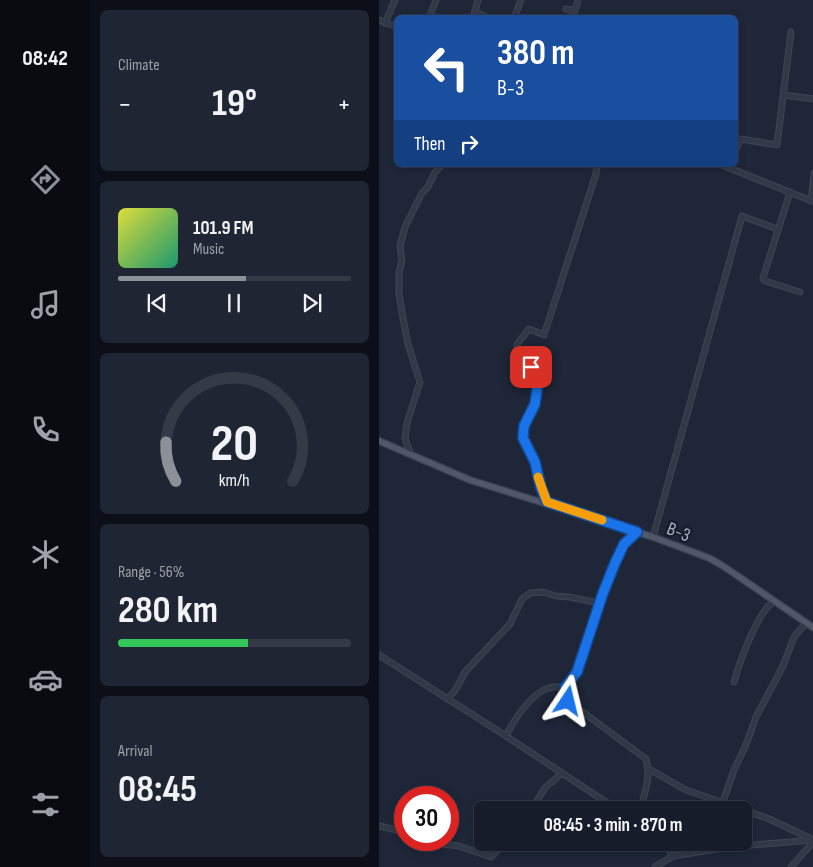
<!DOCTYPE html>
<html lang="en">
<head>
<meta charset="utf-8">
<style>
  body { margin:0; font-family:"Sofia Sans Condensed",sans-serif; background:#1f2532; color:#f1f3f6; height:100vh; display:flex; flex-direction:column; font-size:19px; white-space:nowrap }
  * { box-sizing:border-box; margin:0 }
  p { font-size:16px; color:#9ea1a8 }
  .icon { flex:none; width:28px; height:28px; fill:none; stroke:currentColor; stroke-width:2; stroke-linecap:round; stroke-linejoin:round }
  .map { position:relative; flex:1; overflow:hidden }
  .details { display:flex; flex-direction:column; gap:10px; padding:10px; background:#0c0f17; width:289px }
  .details>* { flex:none }
  .hud { position:absolute; left:15px; top:15px; width:344px; height:152px; border-radius:8px; box-shadow:0 2px 8px #0003,0 0 0 1px #353a47; background:#1a4fa0; color:#fff; overflow:hidden }
  .speed { position:absolute; left:15px; top:786px; display:flex; gap:10px; font-size:25px; font-weight:700; text-align:center }
  .speed>* { display:grid; place-content:center; width:65px; height:65px; border-radius:50%; background:#161c2a; box-shadow:0 2px 8px #0003,0 0 0 1px #353a47; line-height:1 }
  .speed .limit { border:8px solid #d22; background:#fff; color:#111 }
  .pin { position:absolute; display:grid; place-items:center; width:42px; height:42px; color:#fff; margin:-21px; border-radius:10px; box-shadow:0 2px 8px #0006 }
  .me { position:absolute; width:55px; margin:-28px; rotate:10deg; stroke-linejoin:round; filter:drop-shadow(0 0 4px #0008) }
  .turn { display:flex; align-items:center; gap:18px; height:105px; padding:0 20px; font-size:22px }
  .turn .icon { width:65px; height:65px; stroke-width:2.5 }
  .turn b { display:block; font-size:35px; line-height:42px }
  .then { display:flex; align-items:center; height:48px; padding:0 20px; background:#0003; gap:10px; font-size:19px }
  .big { font-size:38px; font-weight:700; line-height:1.1 }
  .details .widget { flex:1; display:flex; flex-direction:column; justify-content:center; gap:8px; min-width:0; padding:0 18px; border-radius:8px; background:#1f2532 }
  .details .dial { align-items:center; gap:0 }
  .dial svg { height:130px; overflow:visible; fill:none; stroke:#353a47; stroke-width:7; stroke-linecap:round; text-anchor:middle }
  .dial text { fill:#f1f3f6; stroke:none }
  .song { display:flex; align-items:center; gap:15px }
  .cover { width:60px; height:60px; border-radius:8px; background:linear-gradient(135deg,hsl(60 70% 55%),hsl(160 70% 35%)) }
  .played { height:5px; border-radius:2px; background:linear-gradient(90deg,#8c9099 55%,#353a47 55%) }
  .keys { display:flex; justify-content:space-around; direction:ltr }
  .heat { display:flex; justify-content:space-between; align-items:center; font-size:28px; direction:ltr }
  .charge { height:8px; border-radius:4px; background:linear-gradient(90deg,#34c759 56%,#353a47 0) }
  .trip { position:absolute; left:95px; top:801px; width:278px; height:50px; border-radius:8px; background:#161c2a; box-shadow:0 2px 8px #0003,0 0 0 1px #353a47; font-weight:700; line-height:50px; text-align:center }
  main { display:flex; flex:1; min-height:0 }
  .menu { display:flex; flex-direction:column; width:90px; justify-content:space-around; align-items:center; background:#090b11; color:#9ea1a8 }
  .menu .icon { width:35px; height:35px }
  .menu .current { color:#8c9099 }
  .menu b { font-size:22px; color:#f1f3f6 }
  .map>svg:first-child { display:block }
  .lines { fill:none; stroke-linecap:round; stroke-linejoin:round }
  .minor-casing { stroke:#3b4252; stroke-width:7 }
  .major-casing { stroke:#3b4252; stroke-width:8 }
  .minor { stroke:#313848; stroke-width:4.5 }
  .major { stroke:#4f5769; stroke-width:5.5 }
  .route-casing { stroke:#114b97; stroke-width:12 }
  .route { stroke:#1a73e8; stroke-width:9 }
  .slow { stroke:#f59e0b; stroke-width:9 }
  .labels { text-anchor:middle; stroke-width:5; stroke-linejoin:round; paint-order:stroke }
  .street-label { font-size:19px; fill:#abb2c6; stroke:#171e2d }
</style>
</head>
<body>
<main>
<nav class="menu">
<b>08:42</b>
<svg class="icon current" aria-label="directions" viewBox="0 0 24 24"><path d="M12 3l9 9-9 9-9-9zM9 14v-3h6M13 9l2 2-2 2"/></svg>
<svg class="icon" aria-label="music" viewBox="0 0 24 24"><path d="M9 18V5l10-2v13"/><circle cx="6" cy="18" r="3"/><circle cx="16" cy="16" r="3"/></svg>
<svg class="icon" aria-label="phone" viewBox="0 0 24 24"><path d="M5 4h4l2 5-3 2q2 4 5 5l2-3 5 2v4C11 20 4 13 5 4z"/></svg>
<svg class="icon" aria-label="climate" viewBox="0 0 24 24"><path d="M12 3v18M4 7l16 10M4 17L20 7"/></svg>
<svg class="icon" aria-label="car" viewBox="0 0 24 24"><path d="M5 17H2v-5l4-1 3-4h7l3 4 3 1v5h-3M9 17h6M6 11h13"/><circle cx="7" cy="17" r="2"/><circle cx="17" cy="17" r="2"/></svg>
<svg class="icon" aria-label="filters" viewBox="0 0 24 24"><path d="M4 7h16M4 17h16"/><circle cx="9" cy="7" r="2"/><circle cx="15" cy="17" r="2"/></svg>
</nav>
<section class="details">
<div class="widget"><p>Climate</p>
<div class="heat"><a>−</a><b class="big">19°</b><a>+</a></div>
</div>
<div class="widget">
<div class="song"><i class="cover"></i><div><b>101.9 FM</b><p>Music</p></div></div>
<div class="played"></div>
<div class="keys"><svg class="icon" aria-label="previous" viewBox="0 0 24 24"><path d="M18 5L8 12l10 7zM5 5v14"/></svg><svg class="icon" aria-label="pause" viewBox="0 0 24 24"><path d="M8 5v14M16 5v14"/></svg><svg class="icon" aria-label="next" viewBox="0 0 24 24"><path d="M6 5l10 7-10 7zM19 5v14"/></svg></div>
</div>
<div class="widget dial"><svg viewBox="0 0 100 80">
<path d="M14 69A42 42 0 1 1 86 69"/>
<path d="M14 69A42 42 0 0 1 8 45" stroke="#8c9099"/>
<text x="50" y="56" font-size="32" font-weight="700">20</text>
<text x="50" y="72" font-size="11">km/h</text>
</svg></div>
<div class="widget"><p>Range · 56%</p><b class="big">280 km</b><div class="charge"></div></div>
<div class="widget"><p>Arrival</p><b class="big">08:45</b></div>
</section>
<div class="map">
<svg width="435" height="867" viewBox="0 0 435 867">
  <rect width="100%" height="100%" fill="#1e2638"/>
  <g class="lines">
    <g class="minor-casing">
      <g id="minor">
        <path d="M187 9 196 11 199 0"/>
        <path d="M96 12 110 18"/>
        <path d="M50 18 57 0"/>
        <path d="M94 18 99 0"/>
        <path d="M135 18 142 0"/>
        <path d="M0 20 18 27"/>
        <path d="M6 23 16 0"/>
        <path d="M405 95 435 99"/>
        <path d="M356 152 362 139 398 145 412 32"/>
        <path d="M343 165 435 202"/>
        <path d="M411 192 384 278 386 281 421 292"/>
        <path d="M432 201 435 173"/>
        <path d="M32 454 26 439 28 423 41 382 29 344 24 318 20 294V273L23 260 21 246 26 227 43 193 49 187 56 172 63 165"/>
        <path d="M168 503 162 488 156 462 144 438 145 426 156 403 160 374 137 351 138 344 150 329 165 335 217 174 218 165"/>
        <path d="M274 537 363 216 398 229"/>
        <path d="M220 603 198 672 186 687 189 701 267 759C272 776 266 793 261 810"/>
        <path d="M0 655 127 736 239 810"/>
        <path d="M355 682C360 663 375 624 387 609 389 606 393 603 396 601"/>
        <path d="M68 699 76 691 86 672 131 624 143 599 151 593 164 592 177 596 190 597 220 603 235 563 245 544 258 531"/>
        <path d="M127 736C135 720 152 693 170 688 175 686 181 687 186 687"/>
        <path d="M270 769 307 790 388 818 435 840"/>
        <path d="M152 810 166 788 183 773"/>
        <path d="M341 810 355 770 367 745 377 717 404 666 415 637 427 623"/>
        <path d="M0 826 26 832"/>
        <path d="M51 840 62 844 80 846 112 857 126 842"/>
        <path d="M285 842 294 856"/>
        <path d="M323 851 327 842"/>
        <path d="M276 867 294 856 351 847 433 840"/>
        <path d="M412 867 435 841"/>
      </g>
    </g>
    <g class="major-casing">
      <path id="major" d="M0 441 91 480 274 537 330 558 344 566 435 628"/>
    </g>
    <use href="#minor" class="minor"/>
    <use href="#major" class="major"/>
  </g>
  <g class="lines">
    <g class="route-casing">
      <path id="route" d="M152 367 160 374 156 404 145 426 144 438 156 462 162 488 168 502 258 532 245 544 236 563 224 593 198 672 186 687 189 701"/>
    </g>
    <use href="#route" class="route"/>
    <path class="slow" d="M159 477 168 502 223 520"/>
  </g>
  <g class="labels">
    <g class="street-label">
      <text transform="translate(300 531) rotate(21)" y="7">B-3</text>
    </g>
  </g>
</svg>
<div class="speed"><div class="limit">30</div></div>
<div class="pin" style="left:152px;top:367px;background:#d93025"><svg class="icon" aria-label="arrive" viewBox="0 0 24 24"><path d="M6 21V4h12l-3 4 3 4H6"/></svg></div>
<svg class="me" style="left:189px;top:701px" viewBox="-20 -20 40 40"><path d="M0-17L14 15 0 8-14 15z" fill="#1a73e8" stroke="#fff" stroke-width="4"/></svg>
<div class="trip">08:45 · 3 min · 870 m</div>
<div class="hud">
<div class="turn"><svg class="icon" aria-label="left" viewBox="0 0 24 24"><path d="M17 20v-9H6M10 6l-5 5 5 5"/></svg><div><b>380 m</b>B-3</div></div>
<div class="then">Then<svg class="icon" aria-label="right" viewBox="0 0 24 24"><path d="M7 20v-9h11M14 6l5 5-5 5"/></svg></div>
</div>
</div>
</main>
</body>
</html>
